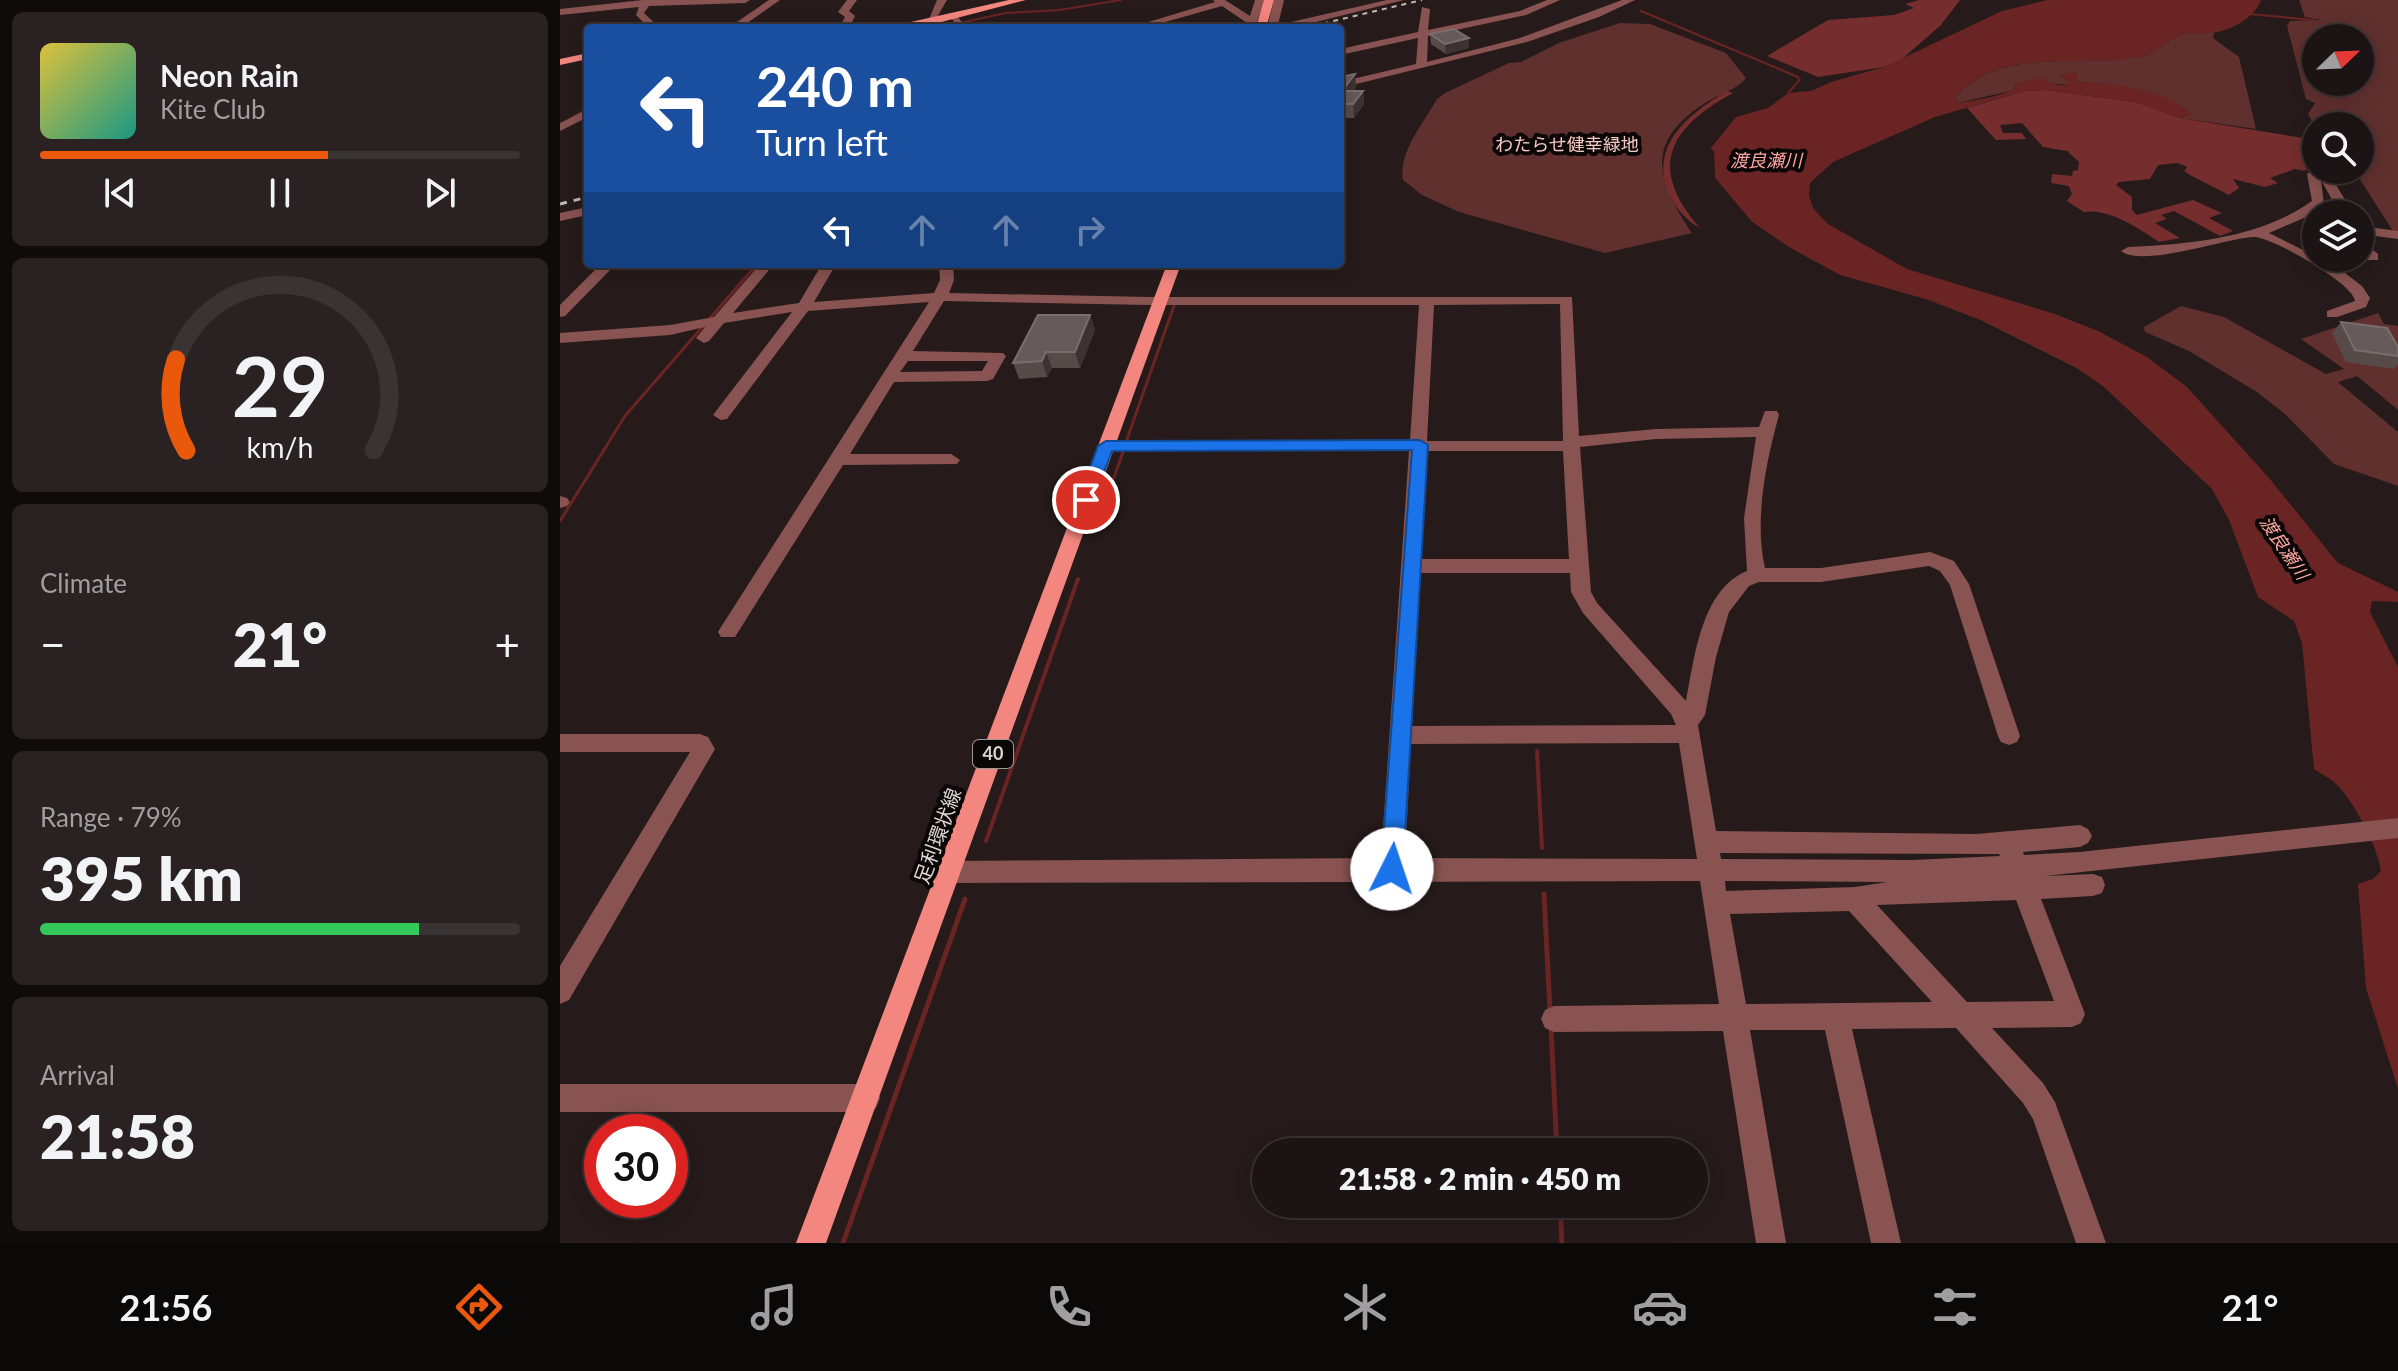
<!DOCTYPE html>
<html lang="en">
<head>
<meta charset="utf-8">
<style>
  body { margin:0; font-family:Lato,"Noto Sans JP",sans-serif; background:#292122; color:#f1f3f6; height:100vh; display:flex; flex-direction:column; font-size:30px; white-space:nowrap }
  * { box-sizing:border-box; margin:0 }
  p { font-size:26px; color:#a09ea0 }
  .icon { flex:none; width:44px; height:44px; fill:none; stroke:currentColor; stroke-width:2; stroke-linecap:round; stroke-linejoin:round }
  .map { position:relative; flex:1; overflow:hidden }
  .details { display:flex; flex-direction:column; gap:12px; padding:12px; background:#0f0b0b; width:560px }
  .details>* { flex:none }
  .banner { position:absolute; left:24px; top:24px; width:760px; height:244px; border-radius:8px; box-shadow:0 4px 20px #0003,0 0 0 2px #3a3334; background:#1a4fa0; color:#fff; overflow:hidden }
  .needle { width:52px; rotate:67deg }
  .controls { position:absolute; left:1742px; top:24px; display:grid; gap:16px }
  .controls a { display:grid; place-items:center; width:72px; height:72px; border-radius:50%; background:#1c1414; box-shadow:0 4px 20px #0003,0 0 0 2px #3a3334; font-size:40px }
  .speed { position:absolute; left:24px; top:1114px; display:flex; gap:16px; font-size:40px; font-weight:700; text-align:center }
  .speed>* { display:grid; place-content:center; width:104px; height:104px; border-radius:50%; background:#1c1414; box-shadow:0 4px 20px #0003,0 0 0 2px #3a3334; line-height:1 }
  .speed .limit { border:12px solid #d22; background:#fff; color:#111 }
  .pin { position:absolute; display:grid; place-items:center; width:68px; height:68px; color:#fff; margin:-34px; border:4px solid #fff; border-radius:50%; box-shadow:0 2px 8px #0007 }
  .me { position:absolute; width:88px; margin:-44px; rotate:4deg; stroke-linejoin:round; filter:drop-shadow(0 0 6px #0008) }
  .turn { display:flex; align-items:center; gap:28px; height:168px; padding:0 40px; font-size:36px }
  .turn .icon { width:104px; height:104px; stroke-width:2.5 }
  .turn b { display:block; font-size:56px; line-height:68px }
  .lanes { display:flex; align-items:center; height:76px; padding:0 40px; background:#0003; justify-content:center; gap:40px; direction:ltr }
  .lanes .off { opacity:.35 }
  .big { font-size:60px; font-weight:800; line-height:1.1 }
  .details .widget { flex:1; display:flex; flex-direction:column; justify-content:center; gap:12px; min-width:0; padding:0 28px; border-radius:12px; background:#292122 }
  .details .dial { align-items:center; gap:0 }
  .dial svg { height:208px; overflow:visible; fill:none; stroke:#3a3334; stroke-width:7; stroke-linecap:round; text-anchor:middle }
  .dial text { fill:#f1f3f6; stroke:none }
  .song { display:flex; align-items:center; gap:24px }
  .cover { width:96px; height:96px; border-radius:12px; background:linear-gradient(135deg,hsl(50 70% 55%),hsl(170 70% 35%)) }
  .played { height:8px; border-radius:4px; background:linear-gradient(90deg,#ea580c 60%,#3a3334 60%) }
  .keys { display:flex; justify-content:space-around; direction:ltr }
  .heat { display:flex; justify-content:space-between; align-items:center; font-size:44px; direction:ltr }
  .charge { height:12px; border-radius:6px; background:linear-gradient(90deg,#34c759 79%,#3a3334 0) }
  .trip { position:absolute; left:692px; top:1138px; width:456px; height:80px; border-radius:40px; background:#1c1414; box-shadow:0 4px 20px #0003,0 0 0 2px #3a3334; font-weight:800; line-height:80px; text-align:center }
  .menu { display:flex; height:128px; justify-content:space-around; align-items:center; background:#0b0808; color:#a09ea0 }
  .menu .icon { width:56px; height:56px }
  .menu .selected { color:#ea580c }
  .menu b { font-size:36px; color:#f1f3f6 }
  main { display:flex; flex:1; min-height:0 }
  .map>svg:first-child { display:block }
  .green { fill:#5f302e; fill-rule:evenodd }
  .forest { fill:#752e2d }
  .water { fill:#692423 }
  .pier { fill:#261b1a }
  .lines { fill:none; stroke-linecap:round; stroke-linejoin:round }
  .stream-far3 { stroke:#692423; stroke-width:2 }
  .stream-far2 { stroke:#692423; stroke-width:3 }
  .stream-far1 { stroke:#692423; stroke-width:4 }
  .stream { stroke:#692423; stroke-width:5 }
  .minor { fill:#885350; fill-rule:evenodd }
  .major { fill:#f48680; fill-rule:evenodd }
  .rail-far1 { stroke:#c1b9b8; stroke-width:2; stroke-dasharray:5 5; stroke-linecap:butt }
  .rail { stroke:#c1b9b8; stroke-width:3; stroke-dasharray:7 7; stroke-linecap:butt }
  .wall { fill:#574b4a }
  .shaded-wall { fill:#3d3231 }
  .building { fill:#665a5a; stroke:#786e6d; stroke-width:2 }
  .route { fill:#1a73e8; stroke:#114b97; stroke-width:2 }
  .labels { text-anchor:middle; stroke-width:8; stroke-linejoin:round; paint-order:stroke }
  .far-park-label { font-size:18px; fill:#f5c8c4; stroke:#0c0707 }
  .far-water-label { font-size:18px; font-style:italic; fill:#fea7a1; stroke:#0c0707 }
  .shield { fill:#0c0707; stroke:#9f9898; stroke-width:2 }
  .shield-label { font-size:18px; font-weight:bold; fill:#ded6d6 }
  .street-label { font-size:20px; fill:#ded6d6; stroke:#0c0707 }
</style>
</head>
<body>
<main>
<section class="details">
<div class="widget">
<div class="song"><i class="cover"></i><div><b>Neon Rain</b><p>Kite Club</p></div></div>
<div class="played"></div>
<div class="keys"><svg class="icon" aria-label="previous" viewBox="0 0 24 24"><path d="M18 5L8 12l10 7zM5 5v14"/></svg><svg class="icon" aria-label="pause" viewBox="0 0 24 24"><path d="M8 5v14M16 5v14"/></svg><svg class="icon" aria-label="next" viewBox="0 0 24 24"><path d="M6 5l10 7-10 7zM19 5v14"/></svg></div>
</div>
<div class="widget dial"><svg viewBox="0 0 100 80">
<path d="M14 69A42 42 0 1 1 86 69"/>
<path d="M14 69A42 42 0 0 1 10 34" stroke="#ea580c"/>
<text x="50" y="56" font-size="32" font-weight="700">29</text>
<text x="50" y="72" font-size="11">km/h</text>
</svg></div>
<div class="widget"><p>Climate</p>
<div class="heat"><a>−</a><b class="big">21°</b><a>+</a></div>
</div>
<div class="widget"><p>Range · 79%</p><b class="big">395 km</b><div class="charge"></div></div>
<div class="widget"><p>Arrival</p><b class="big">21:58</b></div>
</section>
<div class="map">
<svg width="1838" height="1243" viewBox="0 0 1838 1243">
  <rect width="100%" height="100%" fill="#261b1a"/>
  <g class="green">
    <path d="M1739 0H1838V239L1794 170H1800V126H1756V129L1748 114 1755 103 1746 99 1727 26 1730 21 1761 20 1745 17ZM1756 38H1800V82H1756Z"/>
    <path d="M1060 23 1090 24 1166 53 1186 78C1178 89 1158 95 1145 103 1083 143 1097 181 1132 233L1045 253 899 212 862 195 843 180C838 153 864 122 877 99L885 93 949 63 961 62 999 43Z"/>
    <path d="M1654 33 1653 38 1679 57 1696 129 1620 118 1630 114C1598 92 1593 95 1557 87 1543 85 1532 81 1518 83L1516 72 1500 76 1512 84H1454L1456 88 1450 91 1398 103 1395 97C1443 45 1517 68 1579 57 1597 54 1607 39 1623 34 1631 31 1645 33 1654 33Z"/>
    <path d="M1621 306 1664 317 1766 374 1784 369 1741 339 1818 313 1824 324 1838 326V410L1797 376 1778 382 1838 432V486L1774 464 1725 414 1697 392 1629 351 1585 332 1584 327Z"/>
  </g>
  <g class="forest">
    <path d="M1359 0H1400L1381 25 1342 59 1324 67 1258 77 1207 56 1268 20 1334 15 1354 8 1345 4Z"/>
    <path d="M1486 90 1576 102 1620 118 1756 140V163L1744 171 1735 169 1710 178 1718 183 1705 187 1673 179 1679 188 1669 195 1630 175 1624 171 1627 167 1618 163 1598 165 1590 179 1559 182 1556 185 1572 197V210L1577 215 1633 200 1662 213 1649 218 1673 231 1660 236 1614 211 1601 215 1607 219 1595 223 1620 238 1599 242C1578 228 1549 208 1524 212L1507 201 1512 194 1509 186 1491 183 1492 174 1512 176 1513 171 1518 170 1519 162 1507 151 1483 147 1462 123 1440 125 1443 133H1462L1466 139 1436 140 1407 108 1464 91Z"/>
    <path d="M1167 91 1173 93C1109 128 1087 167 1140 228 1126 221 1113 205 1107 190 1091 142 1131 113 1167 91Z"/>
  </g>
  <path class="water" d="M1487 0H1701C1695 18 1671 30 1653 33 1644 35 1632 31 1623 34 1607 39 1597 54 1580 57 1518 69 1444 44 1395 97L1398 103C1417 100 1439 97 1456 88L1454 83 1481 78 1496 85 1510 84 1499 75 1517 72 1518 83C1546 79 1612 93 1631 114L1620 118 1575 102 1486 90 1464 91 1375 117 1273 162 1250 183 1249 195 1253 208 1268 224 1347 269 1495 314 1538 331 1587 357 1627 387 1709 478 1778 563 1838 592V602L1812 601 1810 612 1838 667V1089L1806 988 1798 884 1813 879 1821 871C1818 848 1794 801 1776 784 1770 778 1761 774 1754 769L1742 643 1734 621 1698 597 1669 520 1652 489 1544 387 1516 368 1420 320 1368 300 1280 275 1223 244 1192 222 1155 178 1154 152 1150 149 1176 117 1208 108 1228 93 1251 91 1271 82 1324 67 1442 11Z"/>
  <path class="pier" d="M1185 111 1169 121 1150 149 1154 151 1155 178 1192 222 1241 255 1280 275 1368 300 1420 320 1516 368 1544 387 1536 386 1514 371 1400 316 1278 279 1239 259 1190 225 1152 180 1150 154 1146 149 1174 114Z"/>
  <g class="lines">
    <g class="stream-far3">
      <path d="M1081 11 1238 77 1239 81 1228 93 1230 96"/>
      <path d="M1689 14 1754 20"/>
      <path d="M376 28 446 13 499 10 561 0"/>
      <path d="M13 117 28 108"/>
    </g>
    <g class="stream-far2">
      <path d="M566 442 615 303"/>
      <path d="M0 521 65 416 197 264"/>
      <path d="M536 528 564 449"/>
    </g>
    <g class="stream-far1">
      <path d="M977 751 982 848"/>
      <path d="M426 841 518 579"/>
    </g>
    <g class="stream">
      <path d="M984 894 990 1011"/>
      <path d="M991 1028 997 1152"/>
      <path d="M1000 1204 1002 1243"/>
      <path d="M283 1243 405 899"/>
    </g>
    <g class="minor">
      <path d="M83 0H190L185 3 89 6 84 13 100 28H89L76 15 79 7 0 15V9Z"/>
      <path d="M209 0H220L180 28H168Z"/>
      <path d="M287 0H297L289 11 295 16 289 28H279L285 17 278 12Z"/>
      <path d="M377 0H387L373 24H367Z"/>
      <path d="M653 0H665L690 16 695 0H705L695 28H685L687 23 662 6 584 28H568L655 2Z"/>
      <path d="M714 0H724L718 25 827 0H844L732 28H707Z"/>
      <path d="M987 0H1000L966 15 868 36 867 62 960 38 1062 0H1075L1039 17 967 42 780 88V82L856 64 858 38 780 55V49L858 32 862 7 870 9 868 30 960 11Z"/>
      <path d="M390 15H396L407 28H397Z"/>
      <path d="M28 109V117L0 131V123Z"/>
      <path d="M1753 170 1769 174 1794 214H1780L1761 180 1764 205 1746 217 1709 233 1777 267 1802 286 1810 298 1806 307 1777 317H1767V311L1795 301C1794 284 1712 237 1694 237 1666 238 1583 268 1561 251L1568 247C1631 244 1700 238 1752 201L1747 174Z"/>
      <path d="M28 207V215L0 221V213Z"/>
      <path d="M1800 226 1838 231V239L1800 234Z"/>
      <path d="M1800 240 1818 254V260H1808L1800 252Z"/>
      <path d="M41 264H56L5 316 0 317V305Z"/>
      <path d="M200 264H214L173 313 239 303 262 264H276L254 302 374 293 380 280 379 264H393L394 280 389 293 589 297H1012L1019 436 1096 429 1199 427 1205 411H1217L1219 415C1206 462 1194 520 1205 568H1261L1370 552 1394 561 1409 584 1460 736 1457 742 1449 745 1441 742 1438 736 1390 585 1380 571 1369 566 1261 582H1199L1189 586 1169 612 1156 657 1145 715 1138 725 1156 831 1416 834 1520 825 1528 829 1532 836 1528 843 1520 847 1463 852 1464 855 1519 852 1838 818V838L1485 876 1533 874 1542 877 1545 885 1542 893 1533 896 1481 899 1525 1014 1521 1023 1512 1027 1432 1028 1483 1083 1495 1102 1546 1243H1516L1473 1119 1463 1103 1396 1028 1292 1029 1341 1243H1311L1265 1030H1190L1226 1243H1196L1163 1031 994 1032 985 1028 981 1019 985 1010 994 1006 1159 1004 1140 881 390 883 381 880 378 872 381 864 390 861 821 858 849 451H546L537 446 546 441H850L859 305H589L384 301 353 351 443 353 446 356 433 379 427 381 334 382 290 454H391L400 460 397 464 283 465 175 637H161L158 632 161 627 369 302 248 311 167 419 161 420 153 415 232 312 164 323 149 341 144 343 136 338 145 327 110 335 0 343V333L110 325 154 317ZM1000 304 1003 441H867L874 305ZM348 361H428L422 371 340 372ZM1196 437 1184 518 1187 571C1141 589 1134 660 1126 701L1037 603 1031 592 1020 447 1096 439ZM866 451H1003L1009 559H860ZM860 573H1010L1011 592 1023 613 1111 714 1116 725 852 726ZM1119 743 1137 859 845 858 851 744ZM1160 853 1439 854 1440 856 1352 860 1161 859ZM1165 881 1327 882 1295 887 1166 891ZM1456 900 1494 1001 1407 1002 1317 905ZM1289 911 1372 1002 1186 1004 1170 914Z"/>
      <path d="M0 496 7 498 10 502 7 506 0 508Z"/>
      <path d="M0 734H140L148 737 155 749 9 1000 0 1004V966L130 752H0Z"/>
      <path d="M0 1084H306L316 1088 320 1098 316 1108 306 1112H0Z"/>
    </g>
    <g class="major">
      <path d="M449 0H466L370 25 324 28Z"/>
      <path d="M704 0H714L706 28H696Z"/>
      <path d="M28 53V59L0 65V59Z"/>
      <path d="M607 264H621L266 1243H236Z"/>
    </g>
    <path class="rail-far1" d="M744 28 862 0"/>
    <path class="rail" d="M0 204 28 197"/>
  </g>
  <g class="wall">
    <path d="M870 34 909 48 886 54 871 44Z"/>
    <path d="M795 74 796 87 794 91H803L804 104 794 118H780V77Z"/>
    <path d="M664 264H684L683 270H665Z"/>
    <path d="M530 315 535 330 520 368H492L487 377 459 379 453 363Z"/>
    <path d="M1781 322 1838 347V364L1834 369 1786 362 1772 333Z"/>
  </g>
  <g class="shaded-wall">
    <path d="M909 38V48L886 54 885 44Z"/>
    <path d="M795 74 796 87 784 104 782 91Z"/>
    <path d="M803 91 804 104 794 118 793 104Z"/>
    <path d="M530 315 535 330 520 368 515 352Z"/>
    <path d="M486 352 492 368 487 377 482 361Z"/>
  </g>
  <g class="building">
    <path d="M894 29 909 38 885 44 870 34Z"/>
    <path d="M795 74 782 91H803L793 104H780V77Z"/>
    <path d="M478 315H530L515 352H486L482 361 453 363Z"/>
    <path d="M1781 322 1827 328 1838 347V356L1795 350Z"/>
  </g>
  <path class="route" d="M860 440 868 445 843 869 839 876 832 879 824 876 821 869 852 450 552 451 532 504 526 506 518 500 538 446 546 441Z"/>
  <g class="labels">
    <g class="far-park-label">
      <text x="1007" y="151">わたらせ健幸緑地</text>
    </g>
    <g class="far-water-label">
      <text x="1206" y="167">渡良瀬川</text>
      <text transform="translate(1724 548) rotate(56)" y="6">渡良瀬川</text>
    </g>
    <rect class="shield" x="413" y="740" width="40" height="28" rx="6"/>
    <g class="shield-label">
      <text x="433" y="760">40</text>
    </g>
    <g class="street-label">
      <text transform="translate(378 836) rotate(-70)" y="7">足利環状線</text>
    </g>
  </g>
</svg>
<div class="controls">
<a><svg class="needle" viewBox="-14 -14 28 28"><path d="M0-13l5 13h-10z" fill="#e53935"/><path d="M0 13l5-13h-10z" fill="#a09ea0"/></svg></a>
<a><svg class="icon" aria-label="search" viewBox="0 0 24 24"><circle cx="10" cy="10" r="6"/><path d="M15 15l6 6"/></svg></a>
<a><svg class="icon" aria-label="layers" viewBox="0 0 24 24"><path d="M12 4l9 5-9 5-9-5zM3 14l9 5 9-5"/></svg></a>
</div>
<div class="speed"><div class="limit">30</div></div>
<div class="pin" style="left:526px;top:500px;background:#d93025"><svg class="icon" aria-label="arrive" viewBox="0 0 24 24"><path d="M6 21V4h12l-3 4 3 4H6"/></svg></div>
<svg class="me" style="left:832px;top:869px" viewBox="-20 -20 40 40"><circle r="19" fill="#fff"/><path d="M0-13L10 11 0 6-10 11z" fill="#1a73e8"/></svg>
<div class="trip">21:58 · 2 min · 450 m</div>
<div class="banner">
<div class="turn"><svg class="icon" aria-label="left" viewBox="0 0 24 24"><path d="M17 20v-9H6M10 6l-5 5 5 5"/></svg><div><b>240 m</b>Turn left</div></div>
<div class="lanes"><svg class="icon" aria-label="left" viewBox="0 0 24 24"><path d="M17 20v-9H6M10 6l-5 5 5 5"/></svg><svg class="icon off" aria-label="ahead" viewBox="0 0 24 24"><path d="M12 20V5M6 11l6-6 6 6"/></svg><svg class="icon off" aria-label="ahead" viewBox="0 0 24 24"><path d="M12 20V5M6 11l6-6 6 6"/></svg><svg class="icon off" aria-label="right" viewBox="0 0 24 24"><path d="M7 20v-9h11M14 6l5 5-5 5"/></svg></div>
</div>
</div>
</main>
<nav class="menu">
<b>21:56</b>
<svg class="icon selected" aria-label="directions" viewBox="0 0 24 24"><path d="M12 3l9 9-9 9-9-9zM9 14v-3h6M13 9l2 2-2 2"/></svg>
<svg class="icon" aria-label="music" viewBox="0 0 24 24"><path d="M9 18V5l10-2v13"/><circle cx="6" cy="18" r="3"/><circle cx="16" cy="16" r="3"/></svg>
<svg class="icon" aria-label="phone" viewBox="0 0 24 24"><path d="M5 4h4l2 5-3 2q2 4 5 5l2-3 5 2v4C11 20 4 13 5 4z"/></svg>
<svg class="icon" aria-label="climate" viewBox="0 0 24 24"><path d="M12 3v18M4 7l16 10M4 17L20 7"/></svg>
<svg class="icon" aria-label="car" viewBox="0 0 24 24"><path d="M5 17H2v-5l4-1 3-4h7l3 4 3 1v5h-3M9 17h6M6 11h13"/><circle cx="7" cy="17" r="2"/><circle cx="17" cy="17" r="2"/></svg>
<svg class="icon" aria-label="filters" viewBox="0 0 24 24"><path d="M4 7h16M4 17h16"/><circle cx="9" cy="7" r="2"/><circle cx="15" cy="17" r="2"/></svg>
<b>21°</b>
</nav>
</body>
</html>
